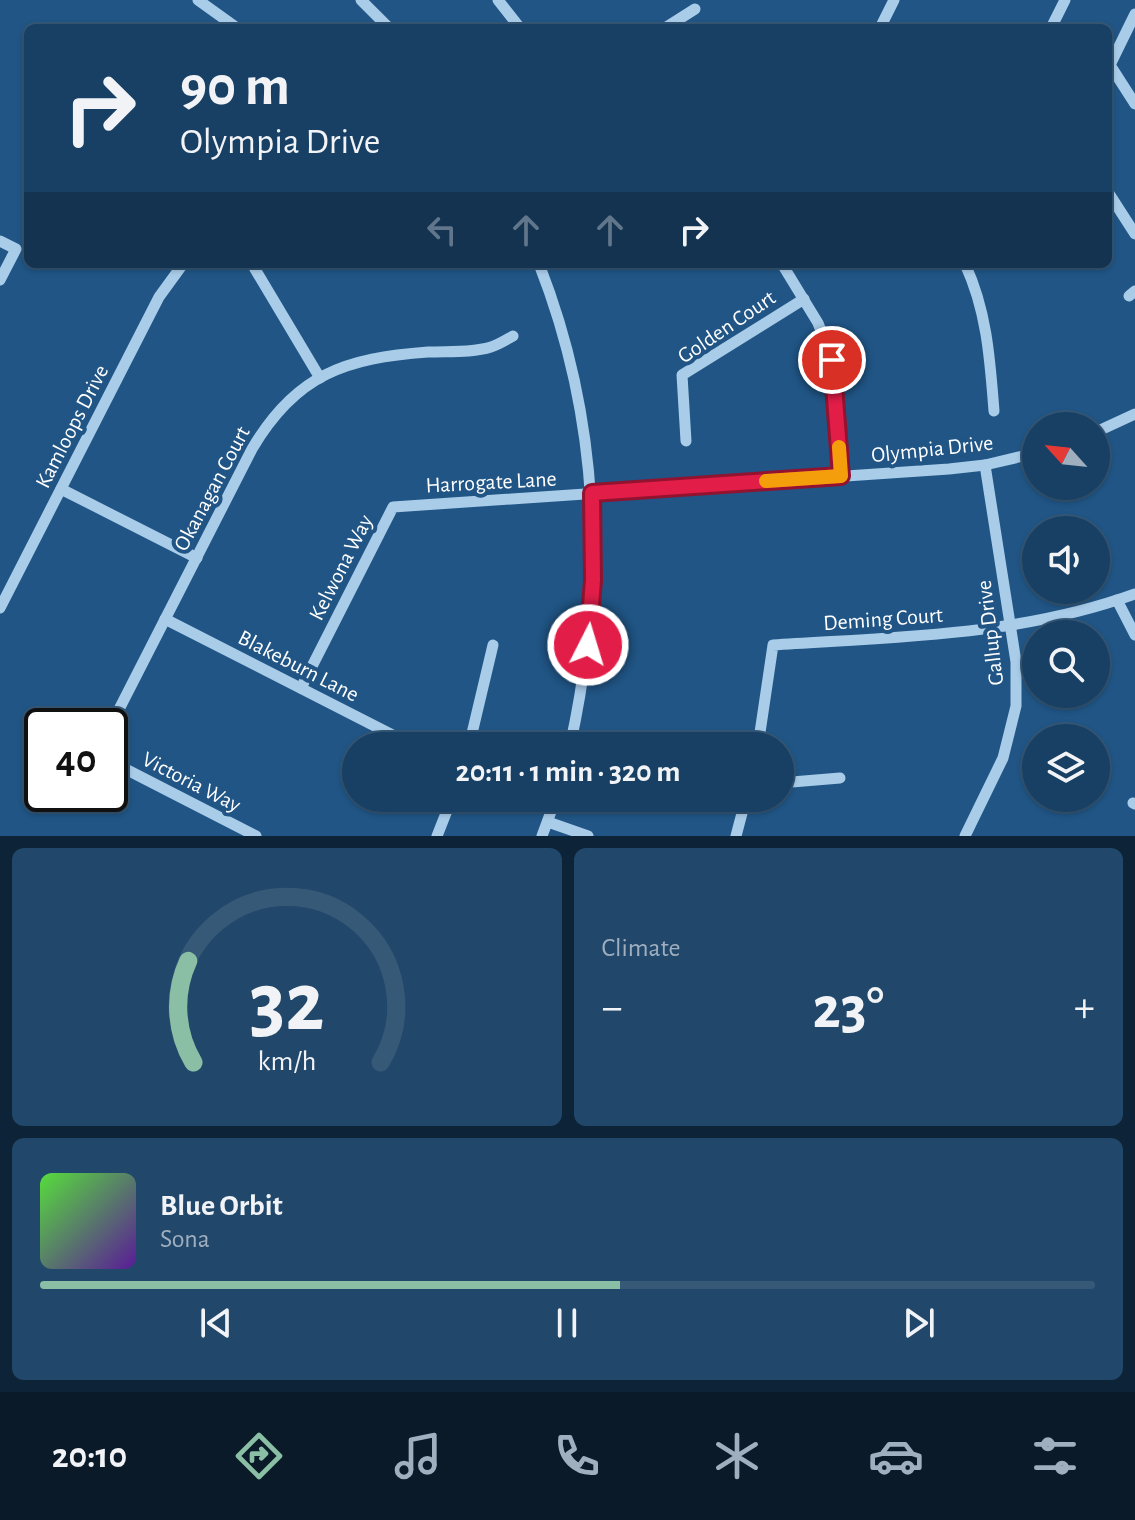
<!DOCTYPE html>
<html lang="en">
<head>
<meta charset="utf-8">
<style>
  body { margin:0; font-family:"Alegreya Sans",sans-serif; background:#21476a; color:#f1f3f6; height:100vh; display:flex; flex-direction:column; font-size:30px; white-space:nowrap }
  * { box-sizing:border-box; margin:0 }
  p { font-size:26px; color:#9fafbf }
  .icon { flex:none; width:44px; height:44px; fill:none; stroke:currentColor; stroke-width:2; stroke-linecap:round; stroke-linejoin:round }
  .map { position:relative; height:836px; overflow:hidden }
  .panel { display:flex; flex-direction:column; gap:12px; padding:12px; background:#0d2337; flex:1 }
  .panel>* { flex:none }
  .guide { position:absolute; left:24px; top:24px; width:1088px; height:244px; border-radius:12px; box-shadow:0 2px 6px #0004,0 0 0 2px #365978; background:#184064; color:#f1f3f6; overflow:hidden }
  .needle { width:52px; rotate:297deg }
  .buttons { position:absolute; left:1022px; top:412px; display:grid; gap:16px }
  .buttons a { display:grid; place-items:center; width:88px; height:88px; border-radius:50%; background:#184064; box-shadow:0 2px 6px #0004,0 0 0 2px #365978; font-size:40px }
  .speed { position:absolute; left:24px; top:708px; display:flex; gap:16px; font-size:40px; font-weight:700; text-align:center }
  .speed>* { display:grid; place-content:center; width:104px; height:104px; border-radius:50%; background:#184064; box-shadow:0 2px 6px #0004,0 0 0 2px #365978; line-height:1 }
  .speed .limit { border:4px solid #111; border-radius:12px; background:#fff; color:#111 }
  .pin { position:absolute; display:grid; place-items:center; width:68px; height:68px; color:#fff; margin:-34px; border:4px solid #fff; border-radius:50%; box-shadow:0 2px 8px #0007 }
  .me { position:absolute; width:88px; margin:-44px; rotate:5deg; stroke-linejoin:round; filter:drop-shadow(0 0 6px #0008) }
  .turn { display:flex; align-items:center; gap:28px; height:168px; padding:0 24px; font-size:36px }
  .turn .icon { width:104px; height:104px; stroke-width:2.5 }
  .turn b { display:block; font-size:56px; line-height:68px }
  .lanes { display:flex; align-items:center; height:76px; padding:0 24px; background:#0003; justify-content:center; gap:40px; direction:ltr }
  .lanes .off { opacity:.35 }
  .big { font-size:60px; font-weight:700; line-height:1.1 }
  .panel .widget { flex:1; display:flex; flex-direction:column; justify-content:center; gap:12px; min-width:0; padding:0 28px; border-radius:12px; background:#21476a }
  .panel .dial { align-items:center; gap:0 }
  .dial svg { height:208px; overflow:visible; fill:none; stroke:#365978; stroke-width:7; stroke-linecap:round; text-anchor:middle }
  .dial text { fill:#f1f3f6; stroke:none }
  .song { display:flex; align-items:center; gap:24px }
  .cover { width:96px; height:96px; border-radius:12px; background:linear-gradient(135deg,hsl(110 70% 55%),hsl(270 70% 35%)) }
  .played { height:8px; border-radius:4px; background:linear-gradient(90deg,#8abfa5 55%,#365978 55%) }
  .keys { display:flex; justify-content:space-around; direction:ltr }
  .heat { display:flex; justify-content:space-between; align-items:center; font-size:44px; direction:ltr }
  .panel .tiles { flex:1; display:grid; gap:12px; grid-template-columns:1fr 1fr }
  .widget:last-child { grid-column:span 2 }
  .trip { position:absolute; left:342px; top:732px; width:452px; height:80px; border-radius:40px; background:#184064; box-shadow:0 2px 6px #0004,0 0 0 2px #365978; font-weight:700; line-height:80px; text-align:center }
  .tab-bar { display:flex; height:128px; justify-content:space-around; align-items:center; background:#0a1a28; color:#9fafbf }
  .tab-bar .icon { width:56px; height:56px }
  .tab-bar .active { color:#8abfa5 }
  .tab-bar b { font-size:36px; color:#f1f3f6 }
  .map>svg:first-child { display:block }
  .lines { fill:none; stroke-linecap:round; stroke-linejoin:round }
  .minor { stroke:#a9cce9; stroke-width:11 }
  .route-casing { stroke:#92132f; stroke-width:20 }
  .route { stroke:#e11d48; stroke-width:14 }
  .slow { stroke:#f59e0b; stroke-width:14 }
  .labels { text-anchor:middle; stroke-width:8; stroke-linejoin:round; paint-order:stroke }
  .street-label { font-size:22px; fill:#fff; stroke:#205585 }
</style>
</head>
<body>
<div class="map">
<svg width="1135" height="836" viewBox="0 0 1135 836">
  <rect width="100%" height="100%" fill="#205585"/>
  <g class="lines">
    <g class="minor">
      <path d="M198 0 237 28"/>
      <path d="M361 0 389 28"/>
      <path d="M498 0 520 28"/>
      <path d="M1135 14 1110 65 1135 104"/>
      <path d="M665 28 695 9"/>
      <path d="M880 28 894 0"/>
      <path d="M1051 28 1065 0"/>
      <path d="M1108 192 1135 234"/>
      <path d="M0 241 16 249 0 280"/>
      <path d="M252 264 320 378"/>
      <path d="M539 264C600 419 606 584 570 746"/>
      <path d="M782 264 818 323 832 360 841 476"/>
      <path d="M965 264C987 311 990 360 994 411"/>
      <path d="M1129 296 1135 291"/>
      <path d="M1096 432 1135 414"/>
      <path d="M686 441 682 375 804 299"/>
      <path d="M61 489 197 558"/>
      <path d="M1117 600 1135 635"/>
      <path d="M0 608 159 297 183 264"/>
      <path d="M165 619 414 746"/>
      <path d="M301 688 393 507 949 469 985 465 1036 453"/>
      <path d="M110 727 252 449C296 374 346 358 428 352 448 351 472 353 491 347 498 345 506 340 513 336"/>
      <path d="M469 746 493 645"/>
      <path d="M758 746 773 645C895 637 1019 636 1135 594"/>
      <path d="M110 761 256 836"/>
      <path d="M780 783 840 778"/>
      <path d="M1133 803 1135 804"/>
      <path d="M548 822 588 836"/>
      <path d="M437 836 452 798"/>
      <path d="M542 836 556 798"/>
      <path d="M736 836 746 798"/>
      <path d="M965 836 1003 758 1016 706V662L985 465"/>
    </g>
  </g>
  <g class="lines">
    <g class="route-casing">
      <path id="route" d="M588 645 593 580 592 493 841 476 832 360"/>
    </g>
    <use href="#route" class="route"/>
    <path class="slow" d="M766 481 841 476 839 447"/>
  </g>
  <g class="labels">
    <g class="street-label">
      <text transform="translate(726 326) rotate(-34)" y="8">Golden Court</text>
      <text transform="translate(71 426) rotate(-63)" y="8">Kamloops Drive</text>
      <text transform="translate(932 448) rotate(-6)" y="8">Olympia Drive</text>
      <text transform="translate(491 481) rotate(-3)" y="8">Harrogate Lane</text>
      <text transform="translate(211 488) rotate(-62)" y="8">Okanagan Court</text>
      <text transform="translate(340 567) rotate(-63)" y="8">Kelwona Way</text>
      <text transform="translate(883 618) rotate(-4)" y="8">Deming Court</text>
      <text transform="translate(989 633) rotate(-97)" y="8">Gallup Drive</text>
      <text transform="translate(299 665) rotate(27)" y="8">Blakeburn Lane</text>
      <text transform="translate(192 781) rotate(27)" y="8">Victoria Way</text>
    </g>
  </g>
</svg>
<div class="buttons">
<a><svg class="needle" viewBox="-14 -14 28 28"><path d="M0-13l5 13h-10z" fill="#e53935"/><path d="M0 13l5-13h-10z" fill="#9fafbf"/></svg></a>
<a><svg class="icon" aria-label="sound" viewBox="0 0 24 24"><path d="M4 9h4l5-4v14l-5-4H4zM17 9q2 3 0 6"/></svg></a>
<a><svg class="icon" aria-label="search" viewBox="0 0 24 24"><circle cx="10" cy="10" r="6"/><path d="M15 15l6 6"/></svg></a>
<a><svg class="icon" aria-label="layers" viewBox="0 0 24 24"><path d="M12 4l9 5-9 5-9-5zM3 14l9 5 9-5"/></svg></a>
</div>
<div class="speed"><div class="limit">40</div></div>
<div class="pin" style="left:832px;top:360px;background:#d93025"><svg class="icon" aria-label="arrive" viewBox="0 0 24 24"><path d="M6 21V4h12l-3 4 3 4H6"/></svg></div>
<svg class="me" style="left:588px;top:645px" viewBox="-20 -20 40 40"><circle r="17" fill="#e11d48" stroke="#fff" stroke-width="3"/><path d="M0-11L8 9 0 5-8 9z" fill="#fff"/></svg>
<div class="trip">20:11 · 1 min · 320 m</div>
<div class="guide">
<div class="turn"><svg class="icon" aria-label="right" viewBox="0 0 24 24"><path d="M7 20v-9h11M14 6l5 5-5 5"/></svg><div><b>90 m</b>Olympia Drive</div></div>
<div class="lanes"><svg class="icon off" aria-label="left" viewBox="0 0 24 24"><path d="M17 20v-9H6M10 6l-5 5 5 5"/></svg><svg class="icon off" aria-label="ahead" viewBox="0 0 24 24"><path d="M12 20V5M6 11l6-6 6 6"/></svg><svg class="icon off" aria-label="ahead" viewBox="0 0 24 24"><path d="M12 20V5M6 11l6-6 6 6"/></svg><svg class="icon" aria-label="right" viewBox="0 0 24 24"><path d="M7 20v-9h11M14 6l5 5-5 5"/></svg></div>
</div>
</div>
<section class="panel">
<div class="tiles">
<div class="widget dial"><svg viewBox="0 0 100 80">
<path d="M14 69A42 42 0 1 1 86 69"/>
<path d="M14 69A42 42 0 0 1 12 30" stroke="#8abfa5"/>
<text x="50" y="56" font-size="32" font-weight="700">32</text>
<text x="50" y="72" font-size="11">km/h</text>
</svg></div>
<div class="widget"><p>Climate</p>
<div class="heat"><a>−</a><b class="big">23°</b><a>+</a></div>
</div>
<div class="widget">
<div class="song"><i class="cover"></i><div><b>Blue Orbit</b><p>Sona</p></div></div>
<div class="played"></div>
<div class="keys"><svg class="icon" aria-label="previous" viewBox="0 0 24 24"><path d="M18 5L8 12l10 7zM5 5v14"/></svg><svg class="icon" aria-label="pause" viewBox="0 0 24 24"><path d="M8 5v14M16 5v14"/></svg><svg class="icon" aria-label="next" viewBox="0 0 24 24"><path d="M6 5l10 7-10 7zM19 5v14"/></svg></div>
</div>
</div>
</section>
<nav class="tab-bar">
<b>20:10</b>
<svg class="icon active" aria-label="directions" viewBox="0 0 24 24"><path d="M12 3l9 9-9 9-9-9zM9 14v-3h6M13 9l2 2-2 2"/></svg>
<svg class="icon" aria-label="music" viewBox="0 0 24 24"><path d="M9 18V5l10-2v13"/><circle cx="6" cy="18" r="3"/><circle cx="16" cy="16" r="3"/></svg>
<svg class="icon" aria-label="phone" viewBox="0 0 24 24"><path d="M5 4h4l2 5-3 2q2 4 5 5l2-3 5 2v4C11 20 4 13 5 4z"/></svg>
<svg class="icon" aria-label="climate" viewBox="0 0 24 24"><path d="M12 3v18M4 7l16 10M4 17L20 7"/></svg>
<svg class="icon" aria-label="car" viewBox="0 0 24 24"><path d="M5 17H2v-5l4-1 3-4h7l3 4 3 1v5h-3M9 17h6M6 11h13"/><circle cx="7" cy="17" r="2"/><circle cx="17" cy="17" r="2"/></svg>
<svg class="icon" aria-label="filters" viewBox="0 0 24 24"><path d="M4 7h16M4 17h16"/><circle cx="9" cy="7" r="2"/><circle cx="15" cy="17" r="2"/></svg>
</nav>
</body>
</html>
